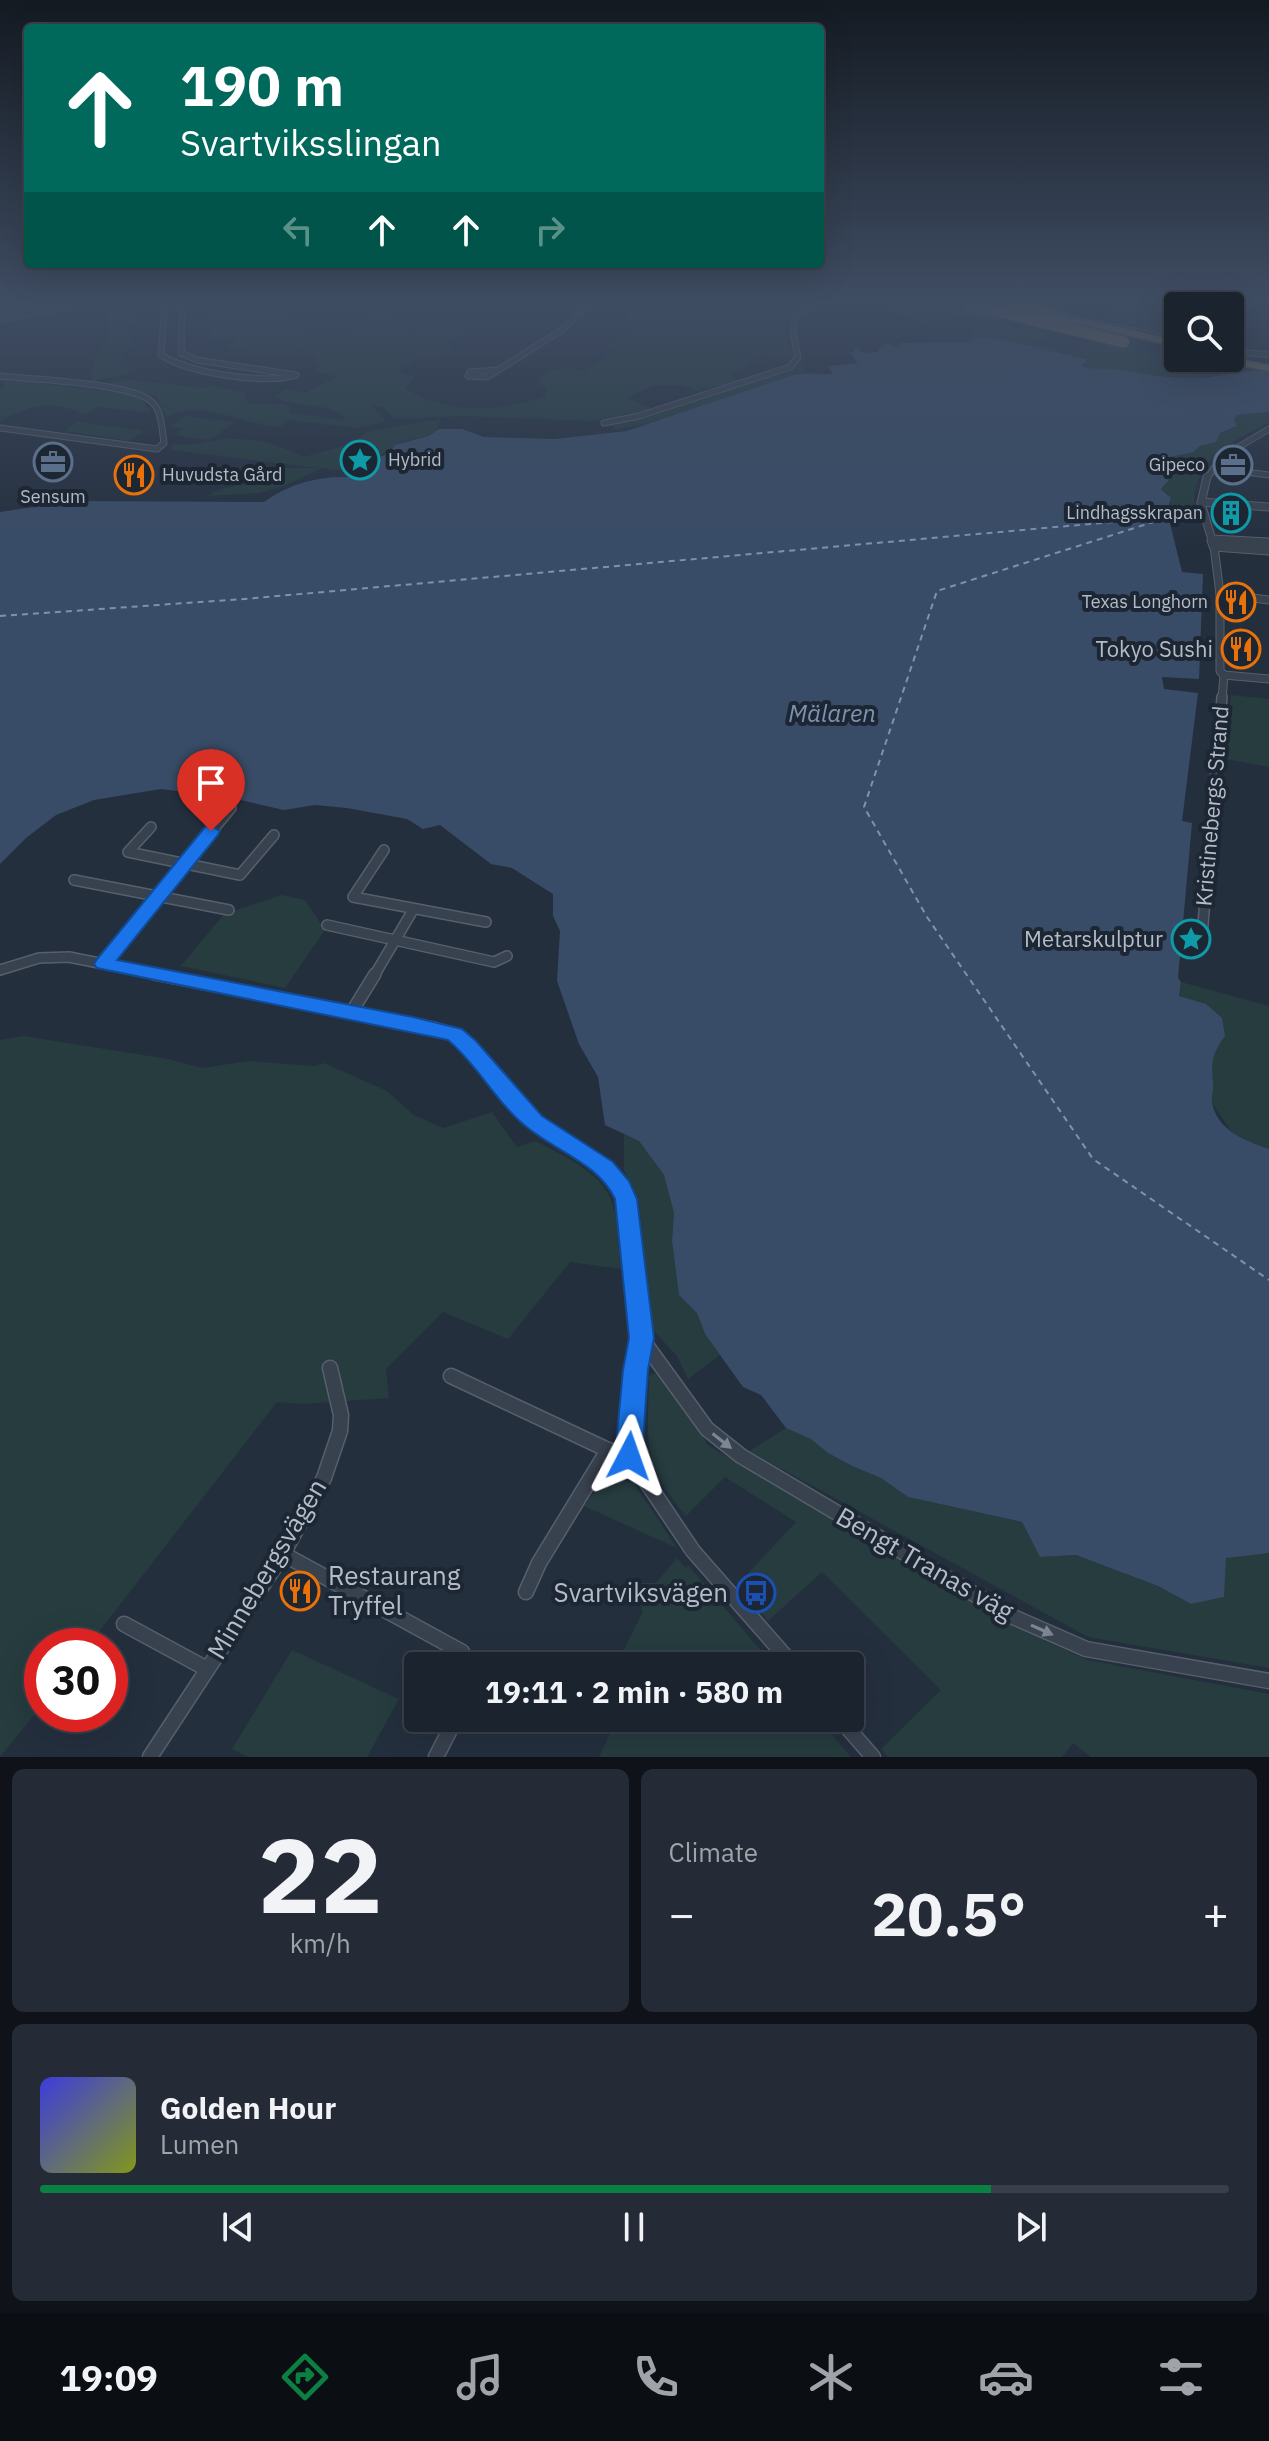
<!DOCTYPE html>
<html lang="en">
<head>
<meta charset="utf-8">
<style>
  body { margin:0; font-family:"IBM Plex Sans",sans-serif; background:#242b36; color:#f1f3f6; height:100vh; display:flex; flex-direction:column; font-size:30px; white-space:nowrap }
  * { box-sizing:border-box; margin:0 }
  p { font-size:26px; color:#a0a4aa }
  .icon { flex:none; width:44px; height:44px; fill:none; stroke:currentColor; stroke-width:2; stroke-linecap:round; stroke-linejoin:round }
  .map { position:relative; height:1757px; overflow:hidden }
  .sheet { display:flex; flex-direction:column; gap:12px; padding:12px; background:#0f1319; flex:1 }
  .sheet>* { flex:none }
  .guide { position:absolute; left:24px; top:24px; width:800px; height:244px; border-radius:8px; box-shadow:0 8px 32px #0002,0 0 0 2px #39404a; background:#00695c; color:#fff; overflow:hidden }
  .buttons { position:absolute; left:1164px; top:292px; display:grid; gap:16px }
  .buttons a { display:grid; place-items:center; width:80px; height:80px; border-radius:8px; background:#1b232e; box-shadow:0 8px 32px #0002,0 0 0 2px #39404a; font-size:40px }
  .speed { position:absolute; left:24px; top:1628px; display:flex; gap:16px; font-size:40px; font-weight:700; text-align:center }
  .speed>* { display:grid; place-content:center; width:104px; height:104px; border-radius:50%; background:#1b232e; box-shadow:0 8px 32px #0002,0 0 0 2px #39404a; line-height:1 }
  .speed .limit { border:12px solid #d22; background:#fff; color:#111 }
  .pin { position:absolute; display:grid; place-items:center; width:68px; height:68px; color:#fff; margin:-82px -34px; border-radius:50% 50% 50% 0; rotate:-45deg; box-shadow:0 0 8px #0007 }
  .pin .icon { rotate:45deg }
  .me { position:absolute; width:88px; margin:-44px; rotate:4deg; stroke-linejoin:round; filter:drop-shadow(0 0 6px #0008) }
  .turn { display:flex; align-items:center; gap:28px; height:168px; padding:0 24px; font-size:36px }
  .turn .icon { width:104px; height:104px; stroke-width:2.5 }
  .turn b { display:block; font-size:56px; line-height:68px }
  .lanes { display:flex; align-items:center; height:76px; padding:0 24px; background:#0003; justify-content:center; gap:40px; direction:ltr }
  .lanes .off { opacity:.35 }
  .big { font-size:60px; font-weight:800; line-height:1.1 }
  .sheet .card { flex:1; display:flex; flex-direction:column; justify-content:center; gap:12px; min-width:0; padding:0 28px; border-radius:12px; background:#242b36 }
  .sheet .dial { align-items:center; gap:0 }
  .dial b { font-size:104px; line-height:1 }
  .song { display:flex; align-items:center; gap:24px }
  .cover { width:96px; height:96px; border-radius:12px; background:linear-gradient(135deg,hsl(240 70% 55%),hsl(70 70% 35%)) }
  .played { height:8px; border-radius:4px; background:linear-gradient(90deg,#0b8043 80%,#39404a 80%) }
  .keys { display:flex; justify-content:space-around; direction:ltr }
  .heat { display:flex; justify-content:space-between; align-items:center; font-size:44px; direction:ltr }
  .sheet .tiles { flex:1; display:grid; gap:12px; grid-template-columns:1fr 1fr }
  .card:last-child { grid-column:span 2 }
  .trip { position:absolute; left:404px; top:1652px; width:460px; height:80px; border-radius:8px; background:#1b232e; box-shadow:0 8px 32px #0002,0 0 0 2px #39404a; font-weight:800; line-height:80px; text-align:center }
  .tabs { display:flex; height:128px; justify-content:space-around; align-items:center; background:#0b0e12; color:#a0a4aa }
  .tabs .icon { width:56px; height:56px }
  .tabs .current { color:#0b8043 }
  .tabs b { font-size:36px; color:#f1f3f6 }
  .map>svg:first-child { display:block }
  .green { fill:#263c3f }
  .water { fill:#394c67 }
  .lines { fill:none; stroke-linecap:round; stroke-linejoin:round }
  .ferry { stroke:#7c92b1; stroke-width:2; stroke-dasharray:6 5; stroke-linecap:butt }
  .minor-far4-casing { stroke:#565f6c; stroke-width:7 }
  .minor-far3-casing { stroke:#565f6c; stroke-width:9 }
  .minor-far2-casing { stroke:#565f6c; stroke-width:12 }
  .minor-far1-casing { stroke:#565f6c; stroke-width:14 }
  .minor-casing { stroke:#565f6c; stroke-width:17 }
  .tertiary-far1-casing { stroke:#565f6c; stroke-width:9 }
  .tertiary-casing { stroke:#565f6c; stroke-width:11 }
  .motorway-casing { stroke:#434c59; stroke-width:3 }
  .minor-far4 { stroke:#38414e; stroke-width:5 }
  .minor-far3 { stroke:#38414e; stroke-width:7 }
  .minor-far2 { stroke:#38414e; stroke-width:9 }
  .minor-far1 { stroke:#38414e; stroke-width:11 }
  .minor { stroke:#38414e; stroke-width:14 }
  .tertiary-far1 { stroke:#38414e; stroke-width:7 }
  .tertiary { stroke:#38414e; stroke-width:9 }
  .motorway { fill:#746855; fill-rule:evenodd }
  .motorway-bridge-casing { stroke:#434c59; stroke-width:13; stroke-linecap:butt }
  .motorway-bridge { stroke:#746855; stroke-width:11 }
  .oneway { fill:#7c8592 }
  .route { fill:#1a73e8; stroke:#114b97; stroke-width:2 }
  .labels { text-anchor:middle; stroke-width:8; stroke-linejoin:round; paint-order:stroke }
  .far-poi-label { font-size:18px; fill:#b4bcc9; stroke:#1d2633; text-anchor:end }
  .poi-label { font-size:22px; fill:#b4bcc9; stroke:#1d2633; text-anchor:end }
  .street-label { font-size:22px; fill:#b4bcc9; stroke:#1d2633 }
  .water-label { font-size:24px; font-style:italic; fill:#7c92b1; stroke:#1d2633 }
  .near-street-label { font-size:26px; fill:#b4bcc9; stroke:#1d2633 }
  .near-poi-label { font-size:26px; fill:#b4bcc9; stroke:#1d2633; text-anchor:start }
</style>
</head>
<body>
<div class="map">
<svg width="1269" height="1757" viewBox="0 0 1269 1757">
  <rect width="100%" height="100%" fill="#242f3e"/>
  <g class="green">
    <path d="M113 302H134L126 307 130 314 142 319 125 330 134 345 122 355 130 368 127 374 92 381 93 362 109 336 107 311 112 306 127 304Z"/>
    <path d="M269 302H285L277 311 307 333 350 331 387 322 377 323 362 312 377 309 393 319 398 318 410 332 430 326 464 324 463 335 448 339 452 351 439 358 422 355 398 372 415 377 405 388C445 415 500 411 544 397L547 388 536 382C550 367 565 367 584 371L614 351 605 348 631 330 633 322 627 316 633 302H810C775 319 785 329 794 359L763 355 731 374 737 381 698 391 681 385H654L627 398 653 409 591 421 462 416 394 419 382 407 372 406 386 421 358 428 288 420 280 427C244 426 199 397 167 418L155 395 102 385 123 379 202 388 212 386 246 393 247 403 289 405 290 413 347 420C329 399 297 410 275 397L286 389 305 393 337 377 313 370 321 364 315 362 318 358 301 351 278 355 226 349 238 339 210 341V312L239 308 241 337 240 309 269 308Z"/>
    <path d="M847 302H889L995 317 1006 325 1055 331 1035 343 1066 351 1060 355C1031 346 997 331 968 342L964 335 972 334 970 322 932 319 928 323 883 308Z"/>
    <path d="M1046 302H1182L1194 306H1178V316L1148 313 1166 320 1158 324 1162 332 1100 319 1114 306Z"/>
    <path d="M1096 340 1178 358 1263 371 1193 378 1127 373 1111 369 1093 371 1081 366 1086 360 1067 357Z"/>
    <path d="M800 361 806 371C742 390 681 422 614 429L612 426 731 387 777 375Z"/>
    <path d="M0 379 122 393 142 399 151 413 98 407 85 415C52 399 31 405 0 421V391L6 386Z"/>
    <path d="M1269 412V423C1231 441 1188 463 1195 512L1173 511 1169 495 1161 489 1167 483 1166 472 1172 466 1170 457 1211 443 1220 433 1235 428 1234 420 1237 415Z"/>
    <path d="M184 416 235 422 209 440 176 435 183 428 170 427Z"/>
    <path d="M440 419 436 431C424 439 411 438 399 443 394 446 362 468 359 473L322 468 284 486 259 493 208 496C224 485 235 489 251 481L255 470 261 468H319L170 450 172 444C195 446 202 442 223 439 250 437 280 444 303 457L352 444 366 432Z"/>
    <path d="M77 422H78L143 431 130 441 64 431Z"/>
    <path d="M1231 695 1269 699V767L1226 759Z"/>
    <path d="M282 895 305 900 325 930 285 988 181 966 224 914Z"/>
    <path d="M1181 982 1269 1006V1149L1236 1138 1212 1103 1211 1055 1225 1036 1179 996Z"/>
    <path d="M24 1036 168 1059 202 1068 249 1061 314 1066 324 1063 387 1091 414 1115 443 1128 492 1112 517 1147 536 1141C564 1157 603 1172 613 1205 619 1224 618 1249 621 1269L570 1262 508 1339 443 1312 386 1369 389 1398 303 1404 277 1402 88 1646H42V1705L0 1757V1040Z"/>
    <path d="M624 1134 639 1141 664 1175 674 1213 672 1241 679 1295 697 1313 705 1334 720 1355 688 1379 677 1356 651 1328 639 1203 624 1170Z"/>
    <path d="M657 1373 709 1446 1006 1623 1087 1660 1269 1694V1757H1091L1073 1743 1062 1757H888L881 1749 941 1690 822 1572 768 1621 738 1584 796 1522 725 1477 686 1516C640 1461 648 1442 649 1375Z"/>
    <path d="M786 1428 812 1439 828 1453 852 1466 881 1478 908 1497 1022 1522 1040 1557 1076 1555 1158 1586 1191 1604 1224 1597 1225 1557 1269 1553V1668L1088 1637 749 1451Z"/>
    <path d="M607 1476 634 1483 677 1548 584 1506Z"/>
    <path d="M677 1558 686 1568 688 1565 774 1666H620L623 1651 643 1612 632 1583H656Z"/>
    <path d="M292 1650 399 1699 367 1757H248L232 1749Z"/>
    <path d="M611 1718H818L851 1757H599L610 1733Z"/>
  </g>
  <path class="water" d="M980 337 1012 341 1087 360 1081 366C1093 371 1101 367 1112 369 1138 373 1166 378 1193 378 1219 378 1243 369 1269 371V412L1237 415 1234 419 1237 426 1220 433 1216 442 1200 446 1193 452 1170 457 1172 466 1165 474 1169 480 1161 489 1171 498 1169 505 1173 511H1167L1182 572 1203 574 1199 679 1162 677 1164 689 1198 693 1182 821 1192 823 1178 978 1181 982 1179 996 1206 1004 1222 1018 1225 1036C1212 1054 1211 1061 1213 1083 1214 1089 1211 1096 1212 1102 1217 1131 1246 1141 1269 1149V1553L1226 1558 1224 1597 1191 1604 1158 1586 1076 1555 1040 1557 1022 1522 908 1497 881 1478 852 1466 828 1453 811 1439 786 1428 761 1395 743 1387 705 1334 697 1313 679 1295 672 1241 674 1213 664 1175 639 1141 605 1125 598 1077 579 1044 557 981 560 931 553 916V894L512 868 491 864 440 825 423 829 407 819 347 808 315 805 284 810 227 797 161 789 94 800 56 815 26 838 0 864V512L73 501 264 502C293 481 326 474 361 478L363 475 359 473 365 464 389 453 395 445 428 436 439 429H462L484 437 555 439 627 431 790 376C806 371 818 375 833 374L828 366 858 363 850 353 855 352 853 348 858 347 863 353 879 352 878 348 883 347 881 345 891 344 901 348 899 343 968 342Z"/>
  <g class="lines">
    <path class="ferry" d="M0 616 244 599 1169 517 937 591 864 807 927 917 1093 1159 1269 1280"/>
    <g class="minor-far4-casing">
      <g id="minor-far4">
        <path d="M165 302 161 355C187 373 267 385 296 375L197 360 181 353 182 302"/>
        <path d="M896 302 999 316"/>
        <path d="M0 309 34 302"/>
        <path d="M1070 318 1178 340"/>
        <path d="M1230 351 1269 355"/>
        <path d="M497 370 470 372 468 376 487 377 562 330 592 302"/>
        <path d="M0 376C31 379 132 383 152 402 162 411 162 430 164 443L157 449 0 428"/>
        <path d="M604 423 639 416 790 367 798 357 793 331 795 319 819 302"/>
        <path d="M1214 468 1269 475"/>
        <path d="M1206 479 1225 455 1269 429"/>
      </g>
    </g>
    <g class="minor-far3-casing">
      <g id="minor-far3">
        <path d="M1207 477 1201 503 1212 540"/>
        <path d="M1201 502 1269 507"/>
        <path d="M1214 546 1220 594V671L1224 675 1222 699"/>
        <path d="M1220 594 1269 600"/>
        <path d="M1224 675 1269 679"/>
      </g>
    </g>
    <g class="minor-far2-casing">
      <g id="minor-far2">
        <path d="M151 827 128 852 240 875 274 835"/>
        <path d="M384 850 353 897 486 922"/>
        <path d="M74 880 229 910"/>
        <path d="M327 925 494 962 507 956"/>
        <path d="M1202 936 1222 697"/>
        <path d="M103 964 231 808"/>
        <path d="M0 970 39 958 69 957 164 976"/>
        <path d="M374 976 413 910"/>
      </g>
    </g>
    <g class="minor-far1-casing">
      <g id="minor-far1">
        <path d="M154 974 434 1028C482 1039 499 1089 532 1119 564 1148 604 1160 626 1199L639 1323"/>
        <path d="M351 1013 375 974"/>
      </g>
    </g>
    <g class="minor-casing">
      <g id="minor">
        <path d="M639 1321 641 1338 635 1370 629 1456 693 1551 794 1666"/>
        <path d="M641 1338 707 1429 741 1456 1011 1616 1086 1649 1269 1681"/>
        <path d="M451 1376 608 1450 629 1456"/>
        <path d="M283 1554 462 1652 466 1666"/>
        <path d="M526 1592 539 1563 608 1450"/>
        <path d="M124 1624 207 1669"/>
        <path d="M839 1718 873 1757"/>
        <path d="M150 1757 283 1554 324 1478 340 1431 341 1415 330 1368"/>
        <path d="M436 1757 456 1718"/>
      </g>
    </g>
    <g class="tertiary-far1-casing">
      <path id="tertiary-far1" d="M0 319 82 302"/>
    </g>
    <g class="tertiary-casing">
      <path id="tertiary" d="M1269 543 1212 540 1214 546 1269 550"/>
    </g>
    <g class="motorway-casing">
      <g id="motorway">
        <path d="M1075 317 1178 341V347L1071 322 1070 320Z"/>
        <path d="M1205 358H1229L1269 365V371Z"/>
      </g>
    </g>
    <use href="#minor-far4" class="minor-far4"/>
    <use href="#minor-far3" class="minor-far3"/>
    <use href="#minor-far2" class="minor-far2"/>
    <use href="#minor-far1" class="minor-far1"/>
    <use href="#minor" class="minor"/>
    <use href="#tertiary-far1" class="tertiary-far1"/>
    <use href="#tertiary" class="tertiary"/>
    <use href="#motorway" class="motorway"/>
    <g class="motorway-bridge-casing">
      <g id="motorway-bridge">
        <path d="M1012 302 1066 319"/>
        <path d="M968 304 1124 342"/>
      </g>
    </g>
    <use href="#motorway-bridge" class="motorway-bridge"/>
  </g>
  <defs><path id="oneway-solid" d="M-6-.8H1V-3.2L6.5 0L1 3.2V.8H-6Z" transform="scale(2)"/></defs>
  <g class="oneway">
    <use href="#oneway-solid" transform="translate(722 1441) rotate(38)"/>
    <use href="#oneway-solid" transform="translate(1042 1630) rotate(24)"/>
  </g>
  <linearGradient id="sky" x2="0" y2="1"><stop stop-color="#141a22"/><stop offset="0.55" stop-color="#3f4d63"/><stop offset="1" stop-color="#3f4d63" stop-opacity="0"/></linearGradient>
  <rect width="1269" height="548" fill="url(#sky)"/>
  <path class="route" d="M211 826 220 831 218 835 117 960 413 1017 462 1029 476 1041 542 1116 613 1162 629 1181 637 1199 654 1338 648 1370 642 1456 638 1464 629 1468 619 1464 615 1456 623 1370 629 1338 615 1199C599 1164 556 1151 528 1128 497 1104 478 1065 448 1040L97 968 94 964 97 959 205 827Z"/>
  <defs>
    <g id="sight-ring" transform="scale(2)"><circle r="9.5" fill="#1d2633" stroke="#0f9aa8" stroke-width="1.5"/><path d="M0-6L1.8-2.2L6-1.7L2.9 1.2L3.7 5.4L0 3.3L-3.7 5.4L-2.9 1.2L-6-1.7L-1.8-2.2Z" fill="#0f9aa8"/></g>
    <g id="office-ring" transform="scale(2)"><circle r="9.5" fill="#1d2633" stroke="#5c6f8a" stroke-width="1.5"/><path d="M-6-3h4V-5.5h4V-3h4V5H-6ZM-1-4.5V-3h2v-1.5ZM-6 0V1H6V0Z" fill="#5c6f8a"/></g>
    <g id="restaurant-ring" transform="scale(2)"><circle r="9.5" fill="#1d2633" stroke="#e8710a" stroke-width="1.5"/><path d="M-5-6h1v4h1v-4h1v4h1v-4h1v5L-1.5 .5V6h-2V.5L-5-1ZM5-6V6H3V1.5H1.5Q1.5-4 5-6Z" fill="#e8710a"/></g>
    <g id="building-ring" transform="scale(2)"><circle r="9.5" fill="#1d2633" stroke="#0f9aa8" stroke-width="1.5"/><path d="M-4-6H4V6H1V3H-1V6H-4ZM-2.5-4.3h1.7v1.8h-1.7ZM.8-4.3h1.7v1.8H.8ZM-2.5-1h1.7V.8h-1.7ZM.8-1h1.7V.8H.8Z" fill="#0f9aa8"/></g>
    <g id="bus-ring" transform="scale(2)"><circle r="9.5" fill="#1d2633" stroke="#1a4fb4" stroke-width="1.5"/><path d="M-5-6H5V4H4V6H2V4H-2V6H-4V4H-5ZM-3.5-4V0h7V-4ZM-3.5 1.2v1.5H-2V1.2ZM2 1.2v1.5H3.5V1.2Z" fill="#1a4fb4"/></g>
  </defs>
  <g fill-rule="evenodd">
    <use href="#sight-ring" x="360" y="460"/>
    <use href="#office-ring" x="53" y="462"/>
    <use href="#office-ring" x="1233" y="465"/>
    <use href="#restaurant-ring" x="134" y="475"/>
    <use href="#building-ring" x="1231" y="513"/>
    <use href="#restaurant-ring" x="1236" y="602"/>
    <use href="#restaurant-ring" x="1241" y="649"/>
    <use href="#sight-ring" x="1191" y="939"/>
    <use href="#restaurant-ring" x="300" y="1591"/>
    <use href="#bus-ring" x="756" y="1593"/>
  </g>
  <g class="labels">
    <g class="far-poi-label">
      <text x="388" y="466" text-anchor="start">Hybrid</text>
      <text x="1205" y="471">Gipeco</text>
      <text x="162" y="481" text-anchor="start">Huvudsta Gård</text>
      <text x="53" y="503" text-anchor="middle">Sensum</text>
      <text x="1203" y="519">Lindhagsskrapan</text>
      <text x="1208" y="608">Texas Longhorn</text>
    </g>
    <g class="poi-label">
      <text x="1213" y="657">Tokyo Sushi</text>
      <text x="1163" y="947">Metarskulptur</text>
    </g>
    <g class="street-label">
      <text transform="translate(1212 806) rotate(-85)" y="8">Kristinebergs Strand</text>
    </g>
    <g class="water-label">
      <text x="832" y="722">Mälaren</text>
    </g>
    <g class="near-street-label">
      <text transform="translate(925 1564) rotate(30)" y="9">Bengt Tranas väg</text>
      <text transform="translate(267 1569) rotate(-59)" y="9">Minnebergsvägen</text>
    </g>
    <g class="near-poi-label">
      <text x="328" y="1585">Restaurang<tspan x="328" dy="30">Tryffel</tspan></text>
      <text x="728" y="1602" text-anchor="end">Svartviksvägen</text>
    </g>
  </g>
</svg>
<div class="buttons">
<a><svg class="icon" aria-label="search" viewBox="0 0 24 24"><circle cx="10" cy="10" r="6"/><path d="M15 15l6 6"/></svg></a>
</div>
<div class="speed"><div class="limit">30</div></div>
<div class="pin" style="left:211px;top:831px;background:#d93025"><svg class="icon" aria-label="arrive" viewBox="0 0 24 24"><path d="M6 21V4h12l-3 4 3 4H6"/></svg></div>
<svg class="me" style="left:629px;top:1456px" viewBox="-20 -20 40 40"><path d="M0-17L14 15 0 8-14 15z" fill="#1a73e8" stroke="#fff" stroke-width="4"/></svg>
<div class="trip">19:11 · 2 min · 580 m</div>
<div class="guide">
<div class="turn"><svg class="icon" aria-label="ahead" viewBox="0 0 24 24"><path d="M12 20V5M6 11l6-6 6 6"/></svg><div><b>190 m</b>Svartviksslingan</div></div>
<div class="lanes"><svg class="icon off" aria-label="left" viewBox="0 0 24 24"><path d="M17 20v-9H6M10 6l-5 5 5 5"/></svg><svg class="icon" aria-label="ahead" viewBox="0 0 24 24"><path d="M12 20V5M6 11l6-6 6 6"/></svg><svg class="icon" aria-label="ahead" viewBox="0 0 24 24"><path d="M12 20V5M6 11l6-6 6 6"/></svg><svg class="icon off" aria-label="right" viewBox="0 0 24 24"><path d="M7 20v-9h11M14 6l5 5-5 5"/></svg></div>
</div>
</div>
<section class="sheet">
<div class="tiles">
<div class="card dial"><b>22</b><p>km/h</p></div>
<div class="card"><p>Climate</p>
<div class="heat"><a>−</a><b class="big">20.5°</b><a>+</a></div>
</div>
<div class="card">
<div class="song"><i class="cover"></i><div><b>Golden Hour</b><p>Lumen</p></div></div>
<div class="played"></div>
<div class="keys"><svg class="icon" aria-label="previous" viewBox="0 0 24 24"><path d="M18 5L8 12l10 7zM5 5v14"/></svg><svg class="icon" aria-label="pause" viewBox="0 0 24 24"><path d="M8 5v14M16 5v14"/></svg><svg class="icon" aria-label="next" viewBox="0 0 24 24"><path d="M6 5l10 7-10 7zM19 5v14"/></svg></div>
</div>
</div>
</section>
<nav class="tabs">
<b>19:09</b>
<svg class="icon current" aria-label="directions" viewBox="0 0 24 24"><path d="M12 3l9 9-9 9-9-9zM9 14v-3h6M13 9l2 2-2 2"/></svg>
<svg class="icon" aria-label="music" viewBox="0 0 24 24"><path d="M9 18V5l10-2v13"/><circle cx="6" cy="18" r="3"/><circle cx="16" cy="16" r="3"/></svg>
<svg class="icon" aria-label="phone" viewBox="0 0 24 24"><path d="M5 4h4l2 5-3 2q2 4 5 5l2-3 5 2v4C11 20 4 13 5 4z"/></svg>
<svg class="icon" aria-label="climate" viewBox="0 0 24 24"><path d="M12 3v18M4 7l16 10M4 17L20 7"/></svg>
<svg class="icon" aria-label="car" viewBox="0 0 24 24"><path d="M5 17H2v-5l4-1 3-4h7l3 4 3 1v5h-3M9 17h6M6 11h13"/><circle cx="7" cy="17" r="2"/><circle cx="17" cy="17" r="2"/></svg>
<svg class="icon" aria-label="filters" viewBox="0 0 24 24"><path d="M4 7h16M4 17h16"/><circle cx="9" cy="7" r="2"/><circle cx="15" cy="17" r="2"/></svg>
</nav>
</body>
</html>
